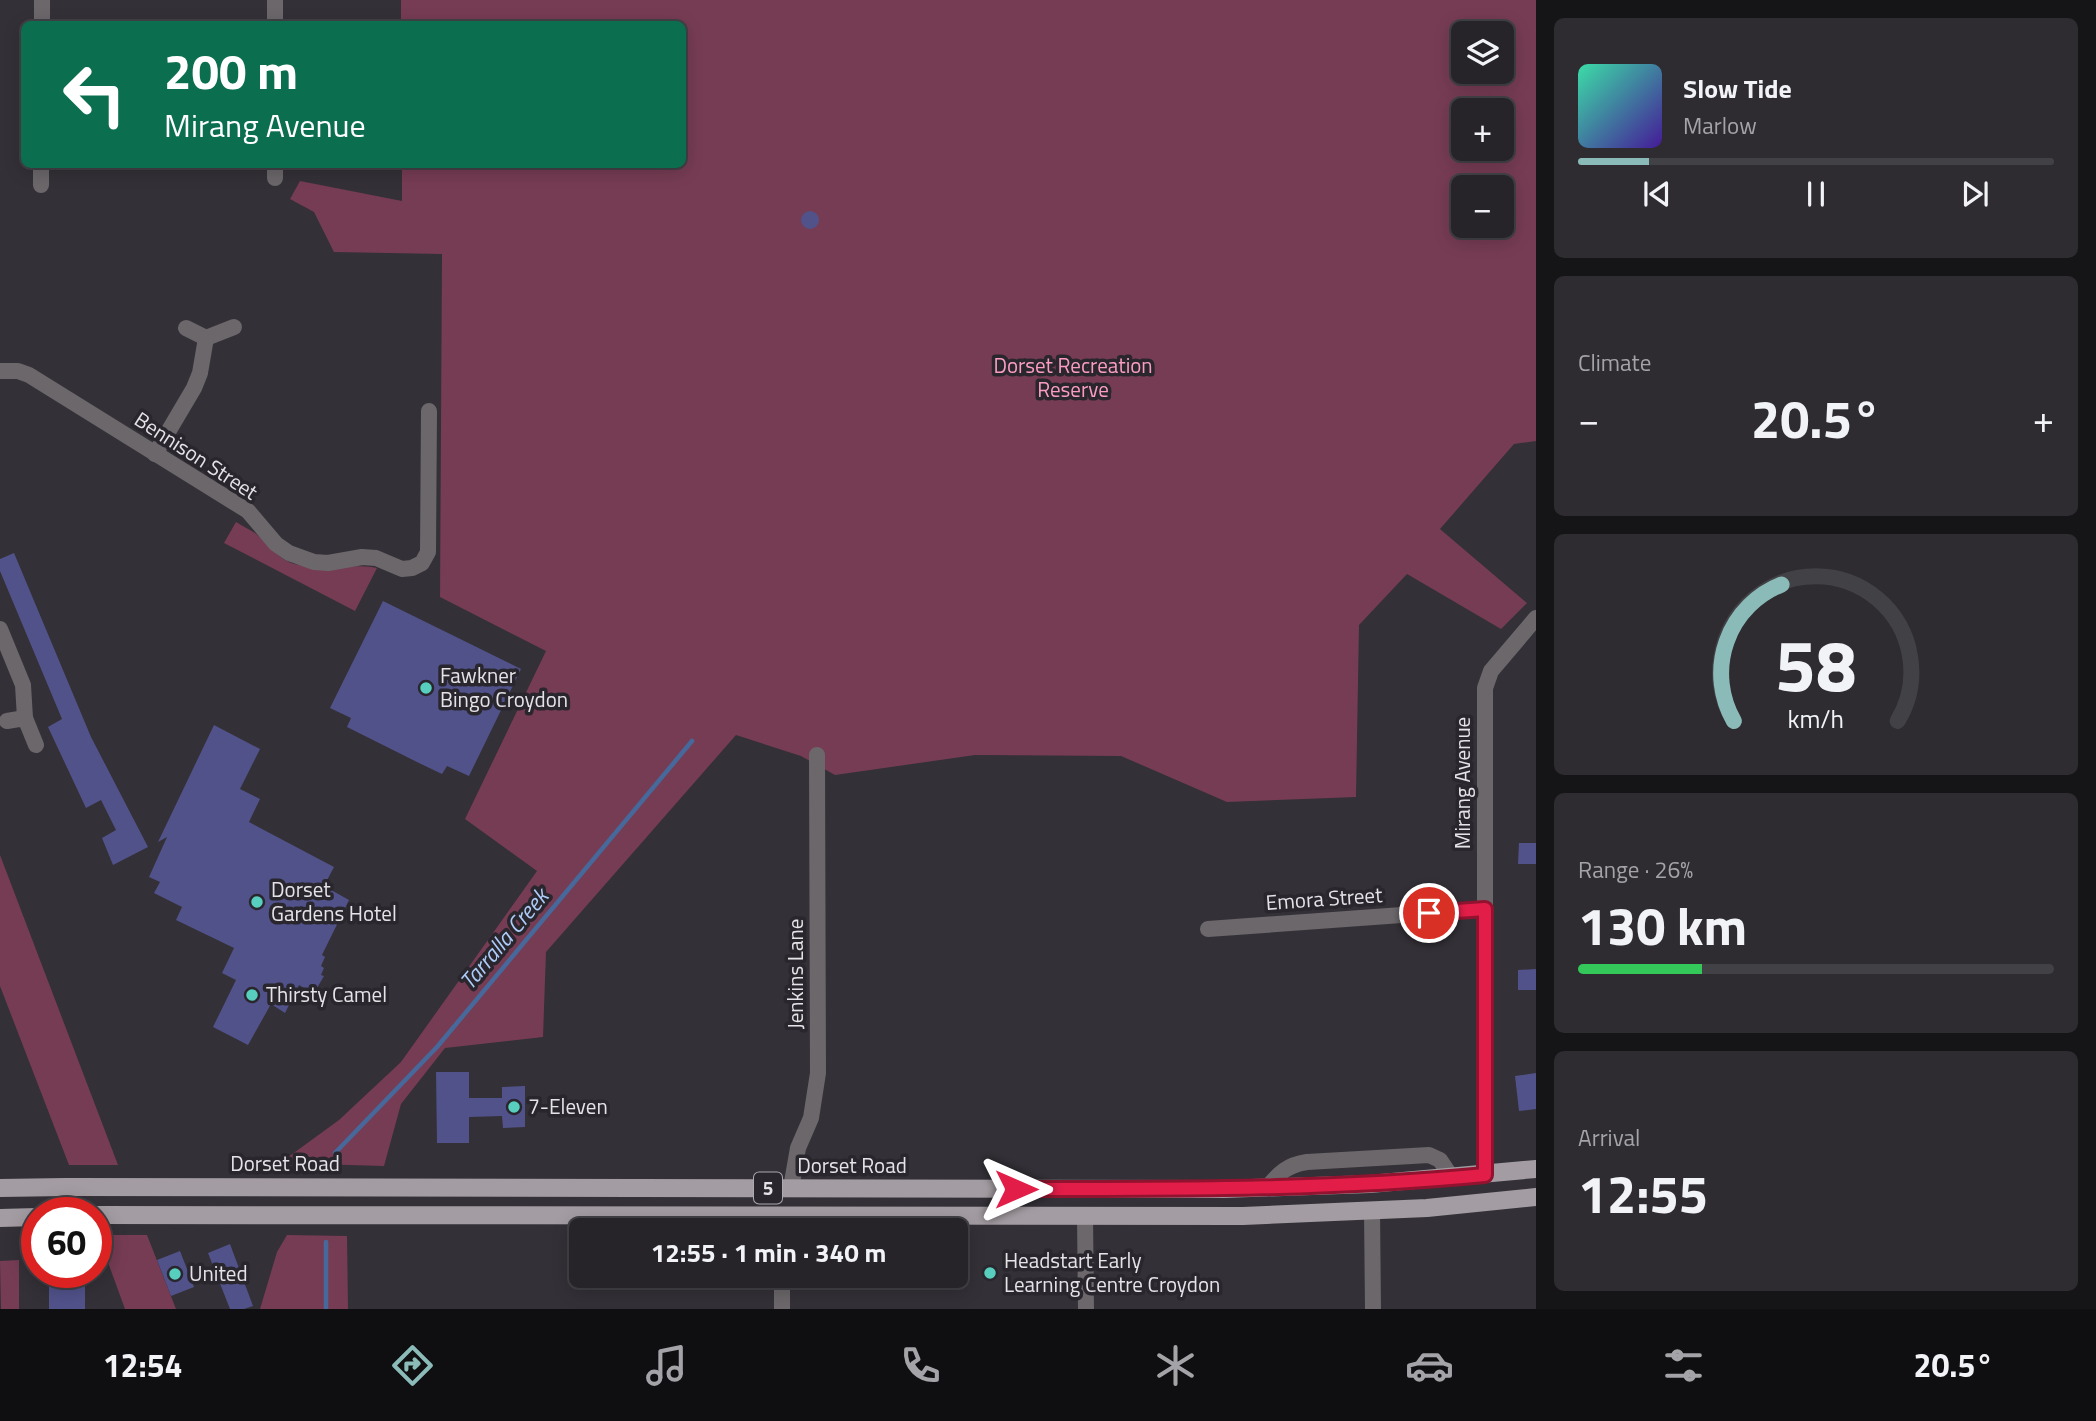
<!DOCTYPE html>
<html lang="en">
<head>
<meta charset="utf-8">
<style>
  body { margin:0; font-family:"Titillium Web",sans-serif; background:#2e2c31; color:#f1f3f6; height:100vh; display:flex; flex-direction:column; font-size:26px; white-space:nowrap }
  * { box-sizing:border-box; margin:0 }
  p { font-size:23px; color:#a4a4a8 }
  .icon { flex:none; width:38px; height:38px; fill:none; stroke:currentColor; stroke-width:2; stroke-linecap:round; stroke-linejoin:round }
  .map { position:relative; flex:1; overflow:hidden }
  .drawer { display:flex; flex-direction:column; gap:18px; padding:18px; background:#151417; width:560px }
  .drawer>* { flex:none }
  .guide { position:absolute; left:21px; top:21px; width:665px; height:147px; border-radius:10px; box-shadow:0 4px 18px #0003,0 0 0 2px #424146; background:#0b6e4f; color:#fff; overflow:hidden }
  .buttons { position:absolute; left:1451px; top:21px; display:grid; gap:14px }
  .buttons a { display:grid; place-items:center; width:63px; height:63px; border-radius:10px; background:#262429; box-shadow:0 4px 18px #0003,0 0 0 2px #424146; font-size:35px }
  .speed { position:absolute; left:21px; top:1197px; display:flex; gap:14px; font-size:35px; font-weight:700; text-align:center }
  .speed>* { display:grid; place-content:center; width:91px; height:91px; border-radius:50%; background:#262429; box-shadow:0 4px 18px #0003,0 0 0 2px #424146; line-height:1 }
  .speed .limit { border:10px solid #d22; background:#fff; color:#111 }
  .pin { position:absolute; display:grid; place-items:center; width:60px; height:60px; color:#fff; margin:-30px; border:4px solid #fff; border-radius:50%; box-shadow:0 2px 7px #0007 }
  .me { position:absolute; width:77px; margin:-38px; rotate:90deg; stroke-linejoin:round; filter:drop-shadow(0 0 5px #0008) }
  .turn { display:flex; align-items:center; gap:24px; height:147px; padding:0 28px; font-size:32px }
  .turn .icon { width:91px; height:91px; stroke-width:2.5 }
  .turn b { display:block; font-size:49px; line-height:60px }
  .big { font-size:52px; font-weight:700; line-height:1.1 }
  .drawer .tile { flex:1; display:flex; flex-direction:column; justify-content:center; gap:10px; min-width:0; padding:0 24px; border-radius:10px; background:#2e2c31 }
  .drawer .dial { align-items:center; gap:0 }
  .dial svg { height:182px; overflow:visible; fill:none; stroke:#424146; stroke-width:7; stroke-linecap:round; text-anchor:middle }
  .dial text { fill:#f1f3f6; stroke:none }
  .song { display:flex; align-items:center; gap:21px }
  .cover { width:84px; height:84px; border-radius:10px; background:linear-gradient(135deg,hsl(160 70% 55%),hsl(260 70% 35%)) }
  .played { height:7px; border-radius:4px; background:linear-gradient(90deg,#8bbbb9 15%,#424146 15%) }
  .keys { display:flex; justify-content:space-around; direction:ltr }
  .heat { display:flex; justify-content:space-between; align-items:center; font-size:38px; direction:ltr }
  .charge { height:10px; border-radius:5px; background:linear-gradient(90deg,#34c759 26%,#424146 0) }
  .trip { position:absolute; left:569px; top:1218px; width:399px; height:70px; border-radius:10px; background:#262429; box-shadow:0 4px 18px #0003,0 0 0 2px #424146; font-weight:700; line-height:70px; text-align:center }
  .menu { display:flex; height:112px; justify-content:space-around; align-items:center; background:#0f0e10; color:#a4a4a8 }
  .menu .icon { width:49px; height:49px }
  .menu .current { color:#8bbbb9 }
  .menu b { font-size:32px; color:#f1f3f6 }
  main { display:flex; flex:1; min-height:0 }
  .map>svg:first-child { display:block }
  .green { fill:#763c53; fill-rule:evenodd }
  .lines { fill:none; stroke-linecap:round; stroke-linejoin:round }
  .stream { stroke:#46689b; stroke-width:4.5 }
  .building { fill:#51528a }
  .street { stroke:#6b676a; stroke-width:16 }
  .primary { stroke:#a39ca2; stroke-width:18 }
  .route-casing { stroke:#92132f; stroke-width:18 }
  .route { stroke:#e11d48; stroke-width:12 }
  .poi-dot { fill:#58cebf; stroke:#29262d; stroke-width:2.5 }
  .labels { text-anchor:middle; stroke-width:7; stroke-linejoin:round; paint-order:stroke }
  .shield { fill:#29262d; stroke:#adaaaf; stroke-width:2 }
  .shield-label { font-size:19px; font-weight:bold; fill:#e5e3e7 }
  .park-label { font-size:21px; fill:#fb9dc1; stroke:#29262d }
  .street-label { font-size:21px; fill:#e5e3e7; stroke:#29262d }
  .poi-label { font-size:21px; fill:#e5e3e7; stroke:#29262d; text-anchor:start }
  .water-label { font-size:23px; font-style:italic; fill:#adccf9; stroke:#29262d }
</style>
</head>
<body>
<main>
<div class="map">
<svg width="1536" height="1309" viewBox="0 0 1536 1309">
  <rect width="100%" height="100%" fill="#333037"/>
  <g class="green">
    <path d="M401 0H1536V441L1514 444 1440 529 1527 603 1501 629 1407 574 1359 625 1356 797 1227 802 1121 756 975 755 835 775 801 756 736 735 546 952 543 1037 445 1048 401 1104 384 1166 280 1163 339 1120 401 1062 537 871 465 819 546 651 440 597 442 254 334 252 314 212 290 199 300 181 402 201V165L682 164V24H401ZM1463 33H1502V72H1463ZM1463 110H1502V149H1463ZM1463 187H1502V226H1463Z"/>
    <path d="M236 522C242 526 249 529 255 533 267 543 275 555 289 562 312 572 350 563 377 568L355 611 224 543Z"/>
    <path d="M0 855 118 1165H69L0 986Z"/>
    <path d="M98 1235H147L176 1309H125Z"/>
    <path d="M287 1235 347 1236 348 1309H260L277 1252Z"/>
    <path d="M19 1260V1309H1L0 1261Z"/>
  </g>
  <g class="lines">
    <g class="stream">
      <path d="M335 1153 437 1047 692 741"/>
      <path d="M326 1309V1242"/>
    </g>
  </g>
  <g class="building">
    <circle cx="810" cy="220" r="9"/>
    <path d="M14 553 91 737 148 847 113 865 102 838 116 830 101 800 86 808 48 727 62 719 0 571V559Z"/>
    <path d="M383 601 521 669 469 776 447 766 442 774 421 764 347 727 351 718 330 708Z"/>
    <path d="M214 725 260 749 240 789 260 799 249 822 334 867 324 886 349 900 322 955 325 957 321 966 324 968 321 975 324 976 317 988 315 986 311 992 299 985 285 1013 271 1004 248 1045 213 1027 236 980 222 973 234 948 176 920 182 907 154 893 160 882 149 877 167 837 158 842Z"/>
    <path d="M1519 843H1536V864H1518Z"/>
    <path d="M1536 969V990H1518V970Z"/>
    <path d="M436 1072H469V1098H502V1087L525 1086V1127L503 1128 502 1116 469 1117V1143H437Z"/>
    <path d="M1536 1073V1109L1519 1111 1515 1076Z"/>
    <path d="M230 1244 253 1306 244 1309H230L208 1253Z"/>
    <path d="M180 1251 194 1287 171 1296 157 1260Z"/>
    <path d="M49 1272H79L85 1278V1309H49Z"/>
  </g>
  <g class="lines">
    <g class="street">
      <path d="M42 24V0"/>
      <path d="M275 24V0"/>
      <path d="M275 178V164"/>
      <path d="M41 185V164"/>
      <path d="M186 328 206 338 234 327"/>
      <path d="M0 371H18L29 375 248 511 276 544 289 553 314 562 328 563 362 557 376 558 402 569 412 568 422 563 428 552 429 411"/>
      <path d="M155 454 194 388 200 373 206 338"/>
      <path d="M0 629 23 685 25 718"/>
      <path d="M7 721 25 718 36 745"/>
      <path d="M1208 929 1485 909"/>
      <path d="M1485 1175V688L1491 671 1536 618"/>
      <path d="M791 1188 798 1148 811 1118 818 1073 817 755"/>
      <path d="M1267 1188C1279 1173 1287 1165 1307 1162L1429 1155 1440 1160 1452 1178"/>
      <path d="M1372 1211 1373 1309"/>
      <path d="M1085 1216 1086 1309"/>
      <path d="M782 1276V1309"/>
    </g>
    <g class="primary">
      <path d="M0 1188 66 1187 1223 1189 1370 1184 1536 1169"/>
      <path d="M96 1215 1243 1216 1427 1208 1536 1197"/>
      <path d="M0 1218 37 1217"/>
    </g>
  </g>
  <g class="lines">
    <g class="route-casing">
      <path id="route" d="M1016 1189C1173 1189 1329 1190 1485 1175V909L1429 913"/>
    </g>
    <use href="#route" class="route"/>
  </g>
  <g class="poi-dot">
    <circle cx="426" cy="688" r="7"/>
    <circle cx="257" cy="902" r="7"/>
    <circle cx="252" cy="995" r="7"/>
    <circle cx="514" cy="1107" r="7"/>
    <circle cx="990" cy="1273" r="7"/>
    <circle cx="175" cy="1274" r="7"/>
  </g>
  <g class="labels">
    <rect class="shield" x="754" y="1172.5" width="28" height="31" rx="5"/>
    <g class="shield-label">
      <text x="768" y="1195">5</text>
    </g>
    <g class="park-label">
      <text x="1073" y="373">Dorset Recreation<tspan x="1073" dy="24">Reserve</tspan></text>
    </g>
    <g class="street-label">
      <text transform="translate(196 456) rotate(33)" y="7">Bennison Street</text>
      <text transform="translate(1463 783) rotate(-90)" y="7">Mirang Avenue</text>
      <text transform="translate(1324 899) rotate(-4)" y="7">Emora Street</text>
      <text transform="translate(796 974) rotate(-90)" y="7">Jenkins Lane</text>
      <text x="285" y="1171">Dorset Road</text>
      <text x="852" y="1173">Dorset Road</text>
    </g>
    <g class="poi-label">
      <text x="440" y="683">Fawkner<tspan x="440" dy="24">Bingo Croydon</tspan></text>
      <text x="271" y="897">Dorset<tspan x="271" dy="24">Gardens Hotel</tspan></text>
      <text x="266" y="1002">Thirsty Camel</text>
      <text x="528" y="1114">7-Eleven</text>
      <text x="1004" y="1268">Headstart Early<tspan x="1004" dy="24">Learning Centre Croydon</tspan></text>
      <text x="189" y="1281">United</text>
    </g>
    <g class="water-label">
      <text transform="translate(504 939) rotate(-50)" y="8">Tarralla Creek</text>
    </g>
  </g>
</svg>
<div class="buttons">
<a><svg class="icon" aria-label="layers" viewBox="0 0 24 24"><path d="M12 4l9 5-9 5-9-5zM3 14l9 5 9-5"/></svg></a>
<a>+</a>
<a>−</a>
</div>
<div class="speed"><div class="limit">60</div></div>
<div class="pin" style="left:1429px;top:913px;background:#d93025"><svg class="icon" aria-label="arrive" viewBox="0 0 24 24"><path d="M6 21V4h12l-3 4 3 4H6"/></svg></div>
<svg class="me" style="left:1016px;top:1189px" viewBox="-20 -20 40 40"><path d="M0-17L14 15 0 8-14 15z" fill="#e11d48" stroke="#fff" stroke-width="4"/></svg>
<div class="trip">12:55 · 1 min · 340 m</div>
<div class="guide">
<div class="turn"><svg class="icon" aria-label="left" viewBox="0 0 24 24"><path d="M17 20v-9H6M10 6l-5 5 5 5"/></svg><div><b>200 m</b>Mirang Avenue</div></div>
</div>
</div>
<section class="drawer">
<div class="tile">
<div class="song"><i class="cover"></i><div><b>Slow Tide</b><p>Marlow</p></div></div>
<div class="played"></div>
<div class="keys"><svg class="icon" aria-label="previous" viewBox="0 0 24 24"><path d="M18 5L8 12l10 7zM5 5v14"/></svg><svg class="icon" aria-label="pause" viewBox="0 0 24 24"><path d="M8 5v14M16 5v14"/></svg><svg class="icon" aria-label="next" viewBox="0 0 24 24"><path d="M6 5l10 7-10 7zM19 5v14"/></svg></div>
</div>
<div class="tile"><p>Climate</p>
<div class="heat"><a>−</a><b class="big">20.5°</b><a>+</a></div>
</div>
<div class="tile dial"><svg viewBox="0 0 100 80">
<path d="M14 69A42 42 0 1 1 86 69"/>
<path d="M14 69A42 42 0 0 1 35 9" stroke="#8bbbb9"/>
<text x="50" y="56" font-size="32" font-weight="700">58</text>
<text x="50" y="72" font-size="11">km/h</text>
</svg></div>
<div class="tile"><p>Range · 26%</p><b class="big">130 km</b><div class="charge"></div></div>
<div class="tile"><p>Arrival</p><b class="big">12:55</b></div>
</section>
</main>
<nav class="menu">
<b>12:54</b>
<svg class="icon current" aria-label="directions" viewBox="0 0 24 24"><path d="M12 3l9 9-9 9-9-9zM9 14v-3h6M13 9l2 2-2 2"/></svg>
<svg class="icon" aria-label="music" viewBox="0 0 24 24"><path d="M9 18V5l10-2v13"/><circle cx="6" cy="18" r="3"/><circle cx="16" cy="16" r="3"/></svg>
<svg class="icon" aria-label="phone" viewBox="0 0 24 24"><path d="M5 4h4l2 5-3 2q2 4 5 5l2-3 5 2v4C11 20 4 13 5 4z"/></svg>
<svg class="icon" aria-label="climate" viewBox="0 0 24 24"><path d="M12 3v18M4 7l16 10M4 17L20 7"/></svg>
<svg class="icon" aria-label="car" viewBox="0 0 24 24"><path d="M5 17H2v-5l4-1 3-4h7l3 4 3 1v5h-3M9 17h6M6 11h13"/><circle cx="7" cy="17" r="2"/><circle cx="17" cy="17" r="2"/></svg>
<svg class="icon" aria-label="filters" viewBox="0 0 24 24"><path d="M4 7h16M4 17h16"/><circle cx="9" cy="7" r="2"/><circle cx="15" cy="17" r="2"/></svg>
<b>20.5°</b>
</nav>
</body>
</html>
